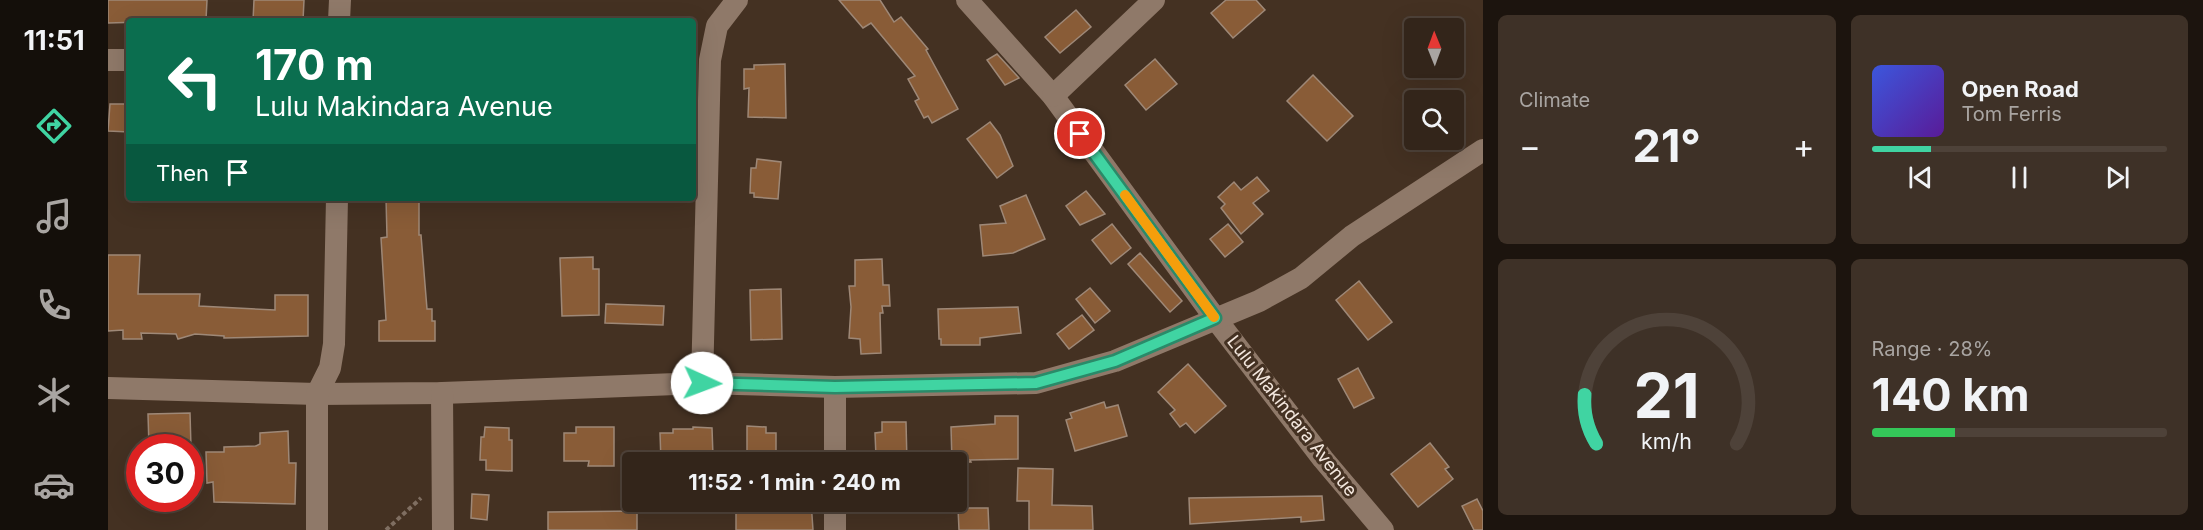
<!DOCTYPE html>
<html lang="en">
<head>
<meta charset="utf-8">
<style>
  body { margin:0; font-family:Inter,sans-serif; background:#3e3127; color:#f1f3f6; height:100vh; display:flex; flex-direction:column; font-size:22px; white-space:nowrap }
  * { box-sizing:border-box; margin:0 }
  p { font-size:20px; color:#a9a5a2 }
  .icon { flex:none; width:33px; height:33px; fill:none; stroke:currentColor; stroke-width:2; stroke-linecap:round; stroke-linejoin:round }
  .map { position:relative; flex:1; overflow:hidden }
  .sheet { display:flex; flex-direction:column; gap:15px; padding:15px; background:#1c140e; width:720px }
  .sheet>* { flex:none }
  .hud { position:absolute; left:18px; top:18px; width:570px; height:183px; border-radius:6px; box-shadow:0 6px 24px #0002,0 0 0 2px #4e4239; background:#0b6e4f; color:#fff; overflow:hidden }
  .needle { width:39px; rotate:359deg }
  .tools { position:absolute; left:1296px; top:18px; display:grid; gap:12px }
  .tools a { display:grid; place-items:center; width:60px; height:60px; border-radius:6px; background:#33251a; box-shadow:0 6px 24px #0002,0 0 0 2px #4e4239; font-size:30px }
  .speed { position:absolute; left:18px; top:434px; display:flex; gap:12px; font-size:30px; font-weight:700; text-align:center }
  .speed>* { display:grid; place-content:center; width:78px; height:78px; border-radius:50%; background:#33251a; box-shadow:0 6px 24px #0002,0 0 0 2px #4e4239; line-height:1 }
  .speed .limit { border:9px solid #d22; background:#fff; color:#111 }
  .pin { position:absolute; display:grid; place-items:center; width:51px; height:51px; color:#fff; margin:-26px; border:3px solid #fff; border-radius:50%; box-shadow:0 2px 6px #0007 }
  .me { position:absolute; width:66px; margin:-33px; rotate:92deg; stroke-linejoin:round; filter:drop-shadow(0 0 4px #0008) }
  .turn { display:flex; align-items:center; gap:21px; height:126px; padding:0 30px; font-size:27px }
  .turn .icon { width:78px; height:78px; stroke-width:2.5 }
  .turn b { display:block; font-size:42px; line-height:51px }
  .then { display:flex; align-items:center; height:57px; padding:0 30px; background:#0003; gap:12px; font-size:22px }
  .big { font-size:45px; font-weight:700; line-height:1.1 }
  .sheet .card { flex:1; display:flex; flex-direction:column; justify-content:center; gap:9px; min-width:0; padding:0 21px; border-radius:9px; background:#3e3127 }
  .sheet .dial { align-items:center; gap:0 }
  .dial svg { height:156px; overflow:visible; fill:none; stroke:#4e4239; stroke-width:7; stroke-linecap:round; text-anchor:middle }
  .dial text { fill:#f1f3f6; stroke:none }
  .song { display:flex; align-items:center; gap:18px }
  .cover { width:72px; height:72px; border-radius:9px; background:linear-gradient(135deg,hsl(230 70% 55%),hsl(270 70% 35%)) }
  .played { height:6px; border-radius:3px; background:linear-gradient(90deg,#40d4a2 20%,#4e4239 20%) }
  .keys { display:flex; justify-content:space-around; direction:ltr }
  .heat { display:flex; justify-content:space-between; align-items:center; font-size:33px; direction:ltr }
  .charge { height:9px; border-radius:4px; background:linear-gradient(90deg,#34c759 28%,#4e4239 0) }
  .sheet .tiles { flex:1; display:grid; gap:15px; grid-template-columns:repeat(2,1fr) }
  .trip { position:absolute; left:514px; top:452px; width:345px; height:60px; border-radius:6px; background:#33251a; box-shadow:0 6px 24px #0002,0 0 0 2px #4e4239; font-weight:700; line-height:60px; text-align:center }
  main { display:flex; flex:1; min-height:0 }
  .tab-bar { display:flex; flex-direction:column; width:108px; justify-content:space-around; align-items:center; background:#140f0a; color:#a9a5a2 }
  .tab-bar .icon { width:42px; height:42px }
  .tab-bar .active { color:#40d4a2 }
  .tab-bar b { font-size:27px; color:#f1f3f6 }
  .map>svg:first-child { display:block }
  .building { fill:#895c37; stroke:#9e8877; stroke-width:1.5 }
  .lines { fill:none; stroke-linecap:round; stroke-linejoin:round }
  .path { stroke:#7f6e61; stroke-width:4; stroke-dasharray:4.5 3; stroke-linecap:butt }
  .minor { stroke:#8f7969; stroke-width:22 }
  .route-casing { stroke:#2a8a69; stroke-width:15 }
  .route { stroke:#40d4a2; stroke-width:10 }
  .slow { stroke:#f59e0b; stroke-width:10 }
  .labels { text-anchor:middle; stroke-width:6; stroke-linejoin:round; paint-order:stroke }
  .street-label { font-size:18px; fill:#f3e7de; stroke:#443122 }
</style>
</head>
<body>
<main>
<nav class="tab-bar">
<b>11:51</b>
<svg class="icon active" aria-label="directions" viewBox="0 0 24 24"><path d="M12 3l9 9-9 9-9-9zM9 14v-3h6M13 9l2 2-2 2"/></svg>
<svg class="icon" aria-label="music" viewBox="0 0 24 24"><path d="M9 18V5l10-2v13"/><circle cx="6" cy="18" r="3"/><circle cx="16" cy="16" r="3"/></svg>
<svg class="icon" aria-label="phone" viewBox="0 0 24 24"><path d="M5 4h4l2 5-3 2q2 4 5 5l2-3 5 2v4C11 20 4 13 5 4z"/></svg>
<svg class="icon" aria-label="climate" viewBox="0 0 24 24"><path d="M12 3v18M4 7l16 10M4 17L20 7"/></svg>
<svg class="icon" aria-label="car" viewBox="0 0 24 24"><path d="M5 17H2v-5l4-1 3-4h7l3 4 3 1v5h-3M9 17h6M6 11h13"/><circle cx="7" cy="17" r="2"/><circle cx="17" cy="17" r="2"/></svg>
</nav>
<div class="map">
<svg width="1375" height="530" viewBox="0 0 1375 530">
  <rect width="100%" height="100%" fill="#443122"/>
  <g class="building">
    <path d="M0 0H99L98 20 67 19V21L0 23Z"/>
    <path d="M146 0H196L195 21H145Z"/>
    <path d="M731 0H772L786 22 793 17 820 49 818 50 850 109 824 123 820 116 816 118 807 101 811 99 800 79 807 76 763 23 755 28Z"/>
    <path d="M1118 0H1148L1157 10 1125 38 1103 13Z"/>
    <path d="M968 10 983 27 952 53 937 37Z"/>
    <path d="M889 54 911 78 897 85 879 60Z"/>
    <path d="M1047 59 1069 84 1038 110 1017 85Z"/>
    <path d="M677 64 678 118 640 117 641 88 636 89V69H646V65Z"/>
    <path d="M1205 75 1245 116 1219 141 1179 101Z"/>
    <path d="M2 104H21V132L0 131Z"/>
    <path d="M882 122 892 135 905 166 889 178 859 139Z"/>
    <path d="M649 159 673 162 670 199 646 197V193H642L643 168H648Z"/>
    <path d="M1149 177 1161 191 1145 203 1155 214 1133 234 1113 208 1117 204 1110 197 1126 182 1133 190Z"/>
    <path d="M978 191 997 214 972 225 958 206Z"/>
    <path d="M918 195 937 239 905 253 875 256 872 225 898 223 892 206Z"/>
    <path d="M278 198H311V235H313L319 309H324V321H327V341H271V321L278 320 273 238 279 237Z"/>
    <path d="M1004 224 1023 248 1003 264 984 240Z"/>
    <path d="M1120 224 1135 242 1117 257 1102 239Z"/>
    <path d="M1032 253 1074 301 1062 312 1020 264Z"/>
    <path d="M0 255H32L30 294H92L91 306 167 310V295H200V336L116 338V336L87 334 70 339 68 334 33 333 34 339H15V330L0 331Z"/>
    <path d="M485 257V269H491V315L454 316 452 258Z"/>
    <path d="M774 259 775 285H781L782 306H774L775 313H772L773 353 753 354 752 339 741 338 743 307 741 286H747V260Z"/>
    <path d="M1251 281 1284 322 1260 340 1228 300Z"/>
    <path d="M982 288 1002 311 987 323 968 299Z"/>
    <path d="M673 289 674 339 643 340 642 290Z"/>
    <path d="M498 304 556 306 555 325 497 323Z"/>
    <path d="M910 307 913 333 872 338V345H833V339H831L830 309Z"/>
    <path d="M974 315 986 330 961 349 949 334Z"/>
    <path d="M1080 364 1118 406 1087 433 1078 423 1072 427 1062 414 1067 410 1050 392Z"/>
    <path d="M1250 368 1266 398 1246 408 1230 379Z"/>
    <path d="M996 402 998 408 1010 405 1019 436 967 451 958 420 964 418 962 413Z"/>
    <path d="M82 413 83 447H41L40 414Z"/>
    <path d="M887 416H910V459L862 460 863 462H844L843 427 887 424Z"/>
    <path d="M774 422H798L799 462H775V456L768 457 767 433 774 432Z"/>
    <path d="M639 426 658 427V433H668V462H639Z"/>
    <path d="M377 427 401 428V440H404V471L378 470V460H372L373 437H376Z"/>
    <path d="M468 427H506V466H480L481 461H456V433H468Z"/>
    <path d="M585 427 604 428 605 456 599 462H553L552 433H565V429H585Z"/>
    <path d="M180 431 181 463H188L187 504 106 502 105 482 99 483 98 452H116V447L148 446 152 444V433Z"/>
    <path d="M1322 443 1341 467 1337 469 1345 479 1310 507 1283 474Z"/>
    <path d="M910 468 945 469 944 505 984 506 985 530H921V501H909Z"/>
    <path d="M364 494 381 495 379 520 363 518Z"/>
    <path d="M1214 496 1216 520 1193 522V517L1082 524 1081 498Z"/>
    <path d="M1369 499 1375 511V530H1366L1354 506Z"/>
    <path d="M686 501H703L705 530H628V510H686Z"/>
    <path d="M850 508H880L881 530H851Z"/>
    <path d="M529 511V530H440V512Z"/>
  </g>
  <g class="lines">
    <path class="path" d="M278 530 313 498"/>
    <g class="minor">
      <path d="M859 0 945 96 1107 318 1215 459 1275 530"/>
      <path d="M231 21 232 0"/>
      <path d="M0 60H21"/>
      <path d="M945 96 1046 0"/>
      <path d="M594 383 602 60 609 26 629 0"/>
      <path d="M727 387V462"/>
      <path d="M0 388 209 394 334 393 594 383 727 387 928 383 1007 361 1151 301 1193 278 1244 236 1375 150"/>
      <path d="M334 393 335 530"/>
      <path d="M727 501V530"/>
      <path d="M209 530V394L222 368 226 344 229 198"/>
    </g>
  </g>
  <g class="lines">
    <g class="route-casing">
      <path id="route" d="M594 383 727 387 928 383 1007 361 1107 318 972 134"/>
    </g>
    <use href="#route" class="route"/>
    <path class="slow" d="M1017 195 1106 317"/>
  </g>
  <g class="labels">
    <g class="street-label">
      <text transform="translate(1184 416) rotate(52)" y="6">Lulu Makindara Avenue</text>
    </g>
  </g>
</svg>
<div class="tools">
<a><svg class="needle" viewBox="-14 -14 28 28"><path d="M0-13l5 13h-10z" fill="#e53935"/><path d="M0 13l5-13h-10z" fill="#a9a5a2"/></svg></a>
<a><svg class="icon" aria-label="search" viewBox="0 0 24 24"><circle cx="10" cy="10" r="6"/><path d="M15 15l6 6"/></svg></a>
</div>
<div class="speed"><div class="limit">30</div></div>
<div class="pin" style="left:972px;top:134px;background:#d93025"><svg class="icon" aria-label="arrive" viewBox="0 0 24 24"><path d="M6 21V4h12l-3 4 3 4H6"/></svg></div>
<svg class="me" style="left:594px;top:383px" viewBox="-20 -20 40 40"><circle r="19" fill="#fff"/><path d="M0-13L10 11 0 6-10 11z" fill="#40d4a2"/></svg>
<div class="trip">11:52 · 1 min · 240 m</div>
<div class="hud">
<div class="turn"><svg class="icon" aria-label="left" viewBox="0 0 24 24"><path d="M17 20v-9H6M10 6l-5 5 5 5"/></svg><div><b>170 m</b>Lulu Makindara Avenue</div></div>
<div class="then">Then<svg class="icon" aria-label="arrive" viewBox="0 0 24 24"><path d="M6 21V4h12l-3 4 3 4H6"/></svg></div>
</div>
</div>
<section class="sheet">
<div class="tiles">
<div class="card"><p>Climate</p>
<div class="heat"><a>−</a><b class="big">21°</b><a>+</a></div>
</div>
<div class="card">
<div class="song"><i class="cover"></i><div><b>Open Road</b><p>Tom Ferris</p></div></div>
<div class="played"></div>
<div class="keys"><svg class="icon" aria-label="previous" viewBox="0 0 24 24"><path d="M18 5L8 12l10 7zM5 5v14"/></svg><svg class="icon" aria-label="pause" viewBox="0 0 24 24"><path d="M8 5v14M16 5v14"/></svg><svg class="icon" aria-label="next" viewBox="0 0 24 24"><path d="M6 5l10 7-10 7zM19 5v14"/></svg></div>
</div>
<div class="card dial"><svg viewBox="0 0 100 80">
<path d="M14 69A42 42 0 1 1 86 69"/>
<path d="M14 69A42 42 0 0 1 8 44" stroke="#40d4a2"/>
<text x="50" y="56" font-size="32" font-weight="700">21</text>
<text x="50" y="72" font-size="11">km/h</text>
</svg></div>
<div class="card"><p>Range · 28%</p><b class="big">140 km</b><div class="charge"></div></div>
</div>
</section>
</main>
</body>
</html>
